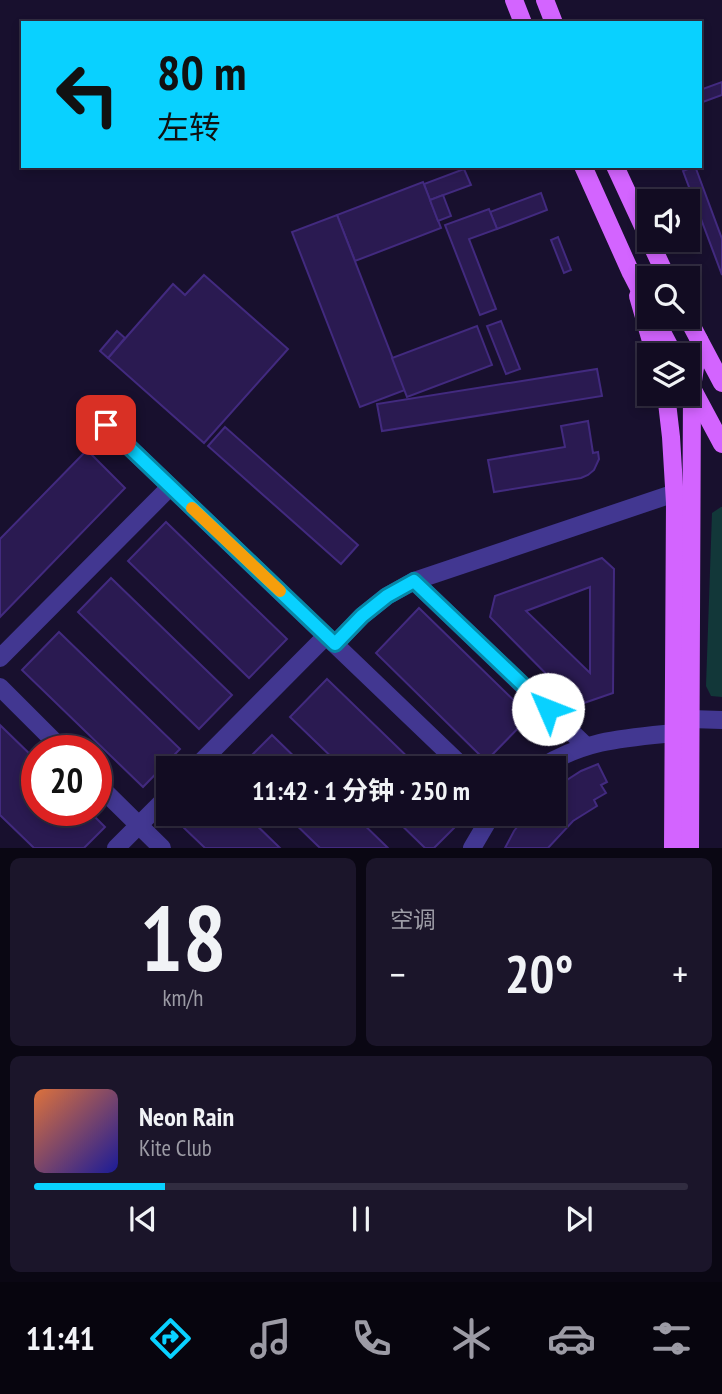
<!DOCTYPE html>
<html lang="zh">
<head>
<meta charset="utf-8">
<style>
  body { margin:0; font-family:"PT Sans Narrow","Noto Sans SC",sans-serif; background:#1b152a; color:#f1f3f6; height:100vh; display:flex; flex-direction:column; font-size:26px; white-space:nowrap }
  * { box-sizing:border-box; margin:0 }
  p { font-size:23px; color:#9c9ba5 }
  .icon { flex:none; width:38px; height:38px; fill:none; stroke:currentColor; stroke-width:2; stroke-linecap:round; stroke-linejoin:round }
  .map { position:relative; height:848px; overflow:hidden }
  .details { display:flex; flex-direction:column; gap:10px; padding:10px; background:#0a0713; flex:1 }
  .details>* { flex:none }
  .hud { position:absolute; left:21px; top:21px; width:681px; height:147px; border-radius:0px; box-shadow:0 4px 10px #0003,0 0 0 2px #312c40; background:#09d1ff; color:#111; overflow:hidden }
  .controls { position:absolute; left:637px; top:189px; display:grid; gap:14px }
  .controls a { display:grid; place-items:center; width:63px; height:63px; border-radius:0px; background:#120c22; box-shadow:0 4px 10px #0003,0 0 0 2px #312c40; font-size:35px }
  .speed { position:absolute; left:21px; top:735px; display:flex; gap:14px; font-size:35px; font-weight:700; text-align:center }
  .speed>* { display:grid; place-content:center; width:91px; height:91px; border-radius:50%; background:#120c22; box-shadow:0 4px 10px #0003,0 0 0 2px #312c40; line-height:1 }
  .speed .limit { border:10px solid #d22; background:#fff; color:#111 }
  .pin { position:absolute; display:grid; place-items:center; width:60px; height:60px; color:#fff; margin:-30px; border-radius:14px; box-shadow:0 4px 10px #0006 }
  .me { position:absolute; width:77px; margin:-38px; rotate:314deg; stroke-linejoin:round; filter:drop-shadow(0 0 5px #0008) }
  .turn { display:flex; align-items:center; gap:24px; height:147px; padding:0 21px; font-size:32px }
  .turn .icon { width:91px; height:91px; stroke-width:2.5 }
  .turn b { display:block; font-size:49px; line-height:60px }
  .big { font-size:52px; font-weight:700; line-height:1.1 }
  .details .tile { flex:1; display:flex; flex-direction:column; justify-content:center; gap:10px; min-width:0; padding:0 24px; border-radius:10px; background:#1b152a }
  .details .dial { align-items:center; gap:0 }
  .dial b { font-size:91px; line-height:1 }
  .song { display:flex; align-items:center; gap:21px }
  .cover { width:84px; height:84px; border-radius:10px; background:linear-gradient(135deg,hsl(20 70% 55%),hsl(240 70% 35%)) }
  .played { height:7px; border-radius:4px; background:linear-gradient(90deg,#09d1ff 20%,#312c40 20%) }
  .keys { display:flex; justify-content:space-around; direction:ltr }
  .heat { display:flex; justify-content:space-between; align-items:center; font-size:38px; direction:ltr }
  .details .tiles { flex:1; display:grid; gap:10px; grid-template-columns:1fr 1fr }
  .tile:last-child { grid-column:span 2 }
  .trip { position:absolute; left:156px; top:756px; width:410px; height:70px; border-radius:0px; background:#120c22; box-shadow:0 4px 10px #0003,0 0 0 2px #312c40; font-weight:700; line-height:70px; text-align:center }
  .tabs { display:flex; height:112px; justify-content:space-around; align-items:center; background:#07050e; color:#9c9ba5 }
  .tabs .icon { width:49px; height:49px }
  .tabs .active { color:#09d1ff }
  .tabs b { font-size:32px; color:#f1f3f6 }
  .map>svg:first-child { display:block }
  .green { fill:#123739 }
  .building { fill:#2a1a51; stroke:#422a7f; stroke-width:2; fill-rule:evenodd }
  .lines { fill:none; stroke-linecap:round; stroke-linejoin:round }
  .minor { stroke:#423791; stroke-width:18 }
  .major { stroke:#d364ff; stroke-width:18 }
  .route-casing { stroke:#0688a6; stroke-width:18 }
  .route { stroke:#09d1ff; stroke-width:12 }
  .slow { stroke:#f59e0b; stroke-width:12 }
</style>
</head>
<body>
<div class="map">
<svg width="722" height="848" viewBox="0 0 722 848">
  <rect width="100%" height="100%" fill="#18102e"/>
  <path class="green" d="M721 507H722V697L711 696 706 686 712 513Z"/>
  <g class="building">
    <path d="M722 82V95L700 103V90Z"/>
    <path d="M695 166 722 239V275L683 171Z"/>
    <path d="M464 169 471 185 430 200 424 184Z"/>
    <path d="M423 182 441 228 355 261 337 215Z"/>
    <path d="M541 193 547 210 497 229 490 212Z"/>
    <path d="M443 195 451 216 438 221 430 200Z"/>
    <path d="M489 209 497 229 469 239 496 309 480 315 445 225Z"/>
    <path d="M337 215 405 390 360 407 292 232Z"/>
    <path d="M558 237 571 270 564 273 551 240Z"/>
    <path d="M204 275 288 349 204 443 108 358 173 284 185 295Z"/>
    <path d="M501 321 520 369 506 374 487 326Z"/>
    <path d="M477 326 492 365 407 397 392 358Z"/>
    <path d="M117 331 125 338 108 358 100 351Z"/>
    <path d="M597 369 602 396 382 431 377 404Z"/>
    <path d="M588 421 593 453 598 452 599 459 594 470 588 475 581 478 494 492 488 460 565 447 561 426Z"/>
    <path d="M225 427 358 545 341 564 208 446Z"/>
    <path d="M87 450 125 488 0 617V539Z"/>
    <path d="M166 522 287 639 249 678 128 561Z"/>
    <path d="M602 558 614 569 613 693 581 704 571 693 568 696 490 617 495 596ZM590 587V673L526 611Z"/>
    <path d="M111 578 232 695 199 729 78 612Z"/>
    <path d="M419 608 530 716 486 761 376 653Z"/>
    <path d="M59 632 180 749 143 787 22 670Z"/>
    <path d="M327 679 419 768H343L290 717Z"/>
    <path d="M0 725 37 761V810H88L105 827 84 848H34L0 815Z"/>
    <path d="M272 735 306 768H239Z"/>
    <path d="M598 764 607 782 601 785 606 793 594 800 597 806 573 821 548 848H505L514 831 527 814H553V789L581 771Z"/>
    <path d="M195 814H245L280 848H205L182 826Z"/>
    <path d="M285 814H353L388 848H320Z"/>
    <path d="M390 814H466L467 815 434 848H425Z"/>
  </g>
  <g class="lines">
    <g class="minor">
      <path d="M106 425 464 768"/>
      <path d="M414 581 586 746"/>
      <path d="M335 644 362 616 387 596 414 581 675 493"/>
      <path d="M0 658 170 487"/>
      <path d="M0 687 64 751"/>
      <path d="M690 719 722 720"/>
      <path d="M195 768 326 636"/>
      <path d="M540 768C585 740 623 738 674 733"/>
      <path d="M96 783 162 848"/>
      <path d="M116 848 168 796"/>
      <path d="M472 848 492 814"/>
    </g>
    <g class="major">
      <path d="M514 0 523 23"/>
      <path d="M545 0 554 23"/>
      <path d="M583 166 631 273 649 308"/>
      <path d="M615 166 667 278"/>
      <path d="M638 296 655 355"/>
      <path d="M654 317 674 355"/>
      <path d="M687 317 722 383"/>
      <path d="M693 390 722 444"/>
      <path d="M666 394 671 437 675 503 673 848"/>
      <path d="M690 848 692 388 699 340"/>
    </g>
  </g>
  <g class="lines">
    <g class="route-casing">
      <path id="route" d="M106 425 335 644 362 616 387 596 414 581 548 709"/>
    </g>
    <use href="#route" class="route"/>
    <path class="slow" d="M192 508 280 591"/>
  </g>
</svg>
<div class="controls">
<a><svg class="icon" aria-label="sound" viewBox="0 0 24 24"><path d="M4 9h4l5-4v14l-5-4H4zM17 9q2 3 0 6"/></svg></a>
<a><svg class="icon" aria-label="search" viewBox="0 0 24 24"><circle cx="10" cy="10" r="6"/><path d="M15 15l6 6"/></svg></a>
<a><svg class="icon" aria-label="layers" viewBox="0 0 24 24"><path d="M12 4l9 5-9 5-9-5zM3 14l9 5 9-5"/></svg></a>
</div>
<div class="speed"><div class="limit">20</div></div>
<div class="pin" style="left:106px;top:425px;background:#d93025"><svg class="icon" aria-label="arrive" viewBox="0 0 24 24"><path d="M6 21V4h12l-3 4 3 4H6"/></svg></div>
<svg class="me" style="left:548px;top:709px" viewBox="-20 -20 40 40"><circle r="19" fill="#fff"/><path d="M0-13L10 11 0 6-10 11z" fill="#09d1ff"/></svg>
<div class="trip">11:42 · 1 分钟 · 250 m</div>
<div class="hud">
<div class="turn"><svg class="icon" aria-label="left" viewBox="0 0 24 24"><path d="M17 20v-9H6M10 6l-5 5 5 5"/></svg><div><b>80 m</b>左转</div></div>
</div>
</div>
<section class="details">
<div class="tiles">
<div class="tile dial"><b>18</b><p>km/h</p></div>
<div class="tile"><p>空调</p>
<div class="heat"><a>−</a><b class="big">20°</b><a>+</a></div>
</div>
<div class="tile">
<div class="song"><i class="cover"></i><div><b>Neon Rain</b><p>Kite Club</p></div></div>
<div class="played"></div>
<div class="keys"><svg class="icon" aria-label="previous" viewBox="0 0 24 24"><path d="M18 5L8 12l10 7zM5 5v14"/></svg><svg class="icon" aria-label="pause" viewBox="0 0 24 24"><path d="M8 5v14M16 5v14"/></svg><svg class="icon" aria-label="next" viewBox="0 0 24 24"><path d="M6 5l10 7-10 7zM19 5v14"/></svg></div>
</div>
</div>
</section>
<nav class="tabs">
<b>11:41</b>
<svg class="icon active" aria-label="directions" viewBox="0 0 24 24"><path d="M12 3l9 9-9 9-9-9zM9 14v-3h6M13 9l2 2-2 2"/></svg>
<svg class="icon" aria-label="music" viewBox="0 0 24 24"><path d="M9 18V5l10-2v13"/><circle cx="6" cy="18" r="3"/><circle cx="16" cy="16" r="3"/></svg>
<svg class="icon" aria-label="phone" viewBox="0 0 24 24"><path d="M5 4h4l2 5-3 2q2 4 5 5l2-3 5 2v4C11 20 4 13 5 4z"/></svg>
<svg class="icon" aria-label="climate" viewBox="0 0 24 24"><path d="M12 3v18M4 7l16 10M4 17L20 7"/></svg>
<svg class="icon" aria-label="car" viewBox="0 0 24 24"><path d="M5 17H2v-5l4-1 3-4h7l3 4 3 1v5h-3M9 17h6M6 11h13"/><circle cx="7" cy="17" r="2"/><circle cx="17" cy="17" r="2"/></svg>
<svg class="icon" aria-label="filters" viewBox="0 0 24 24"><path d="M4 7h16M4 17h16"/><circle cx="9" cy="7" r="2"/><circle cx="15" cy="17" r="2"/></svg>
</nav>
</body>
</html>
